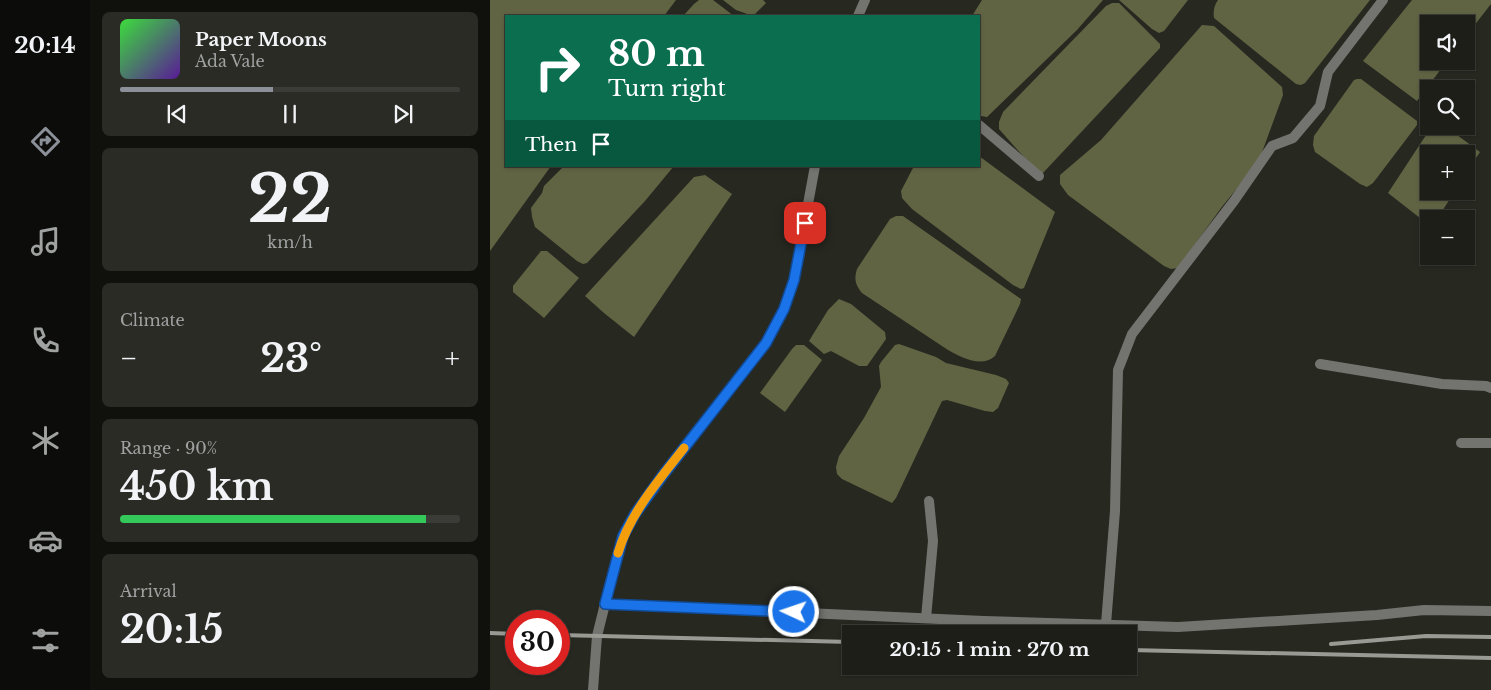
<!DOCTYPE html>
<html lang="en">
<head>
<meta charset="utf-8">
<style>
  body { margin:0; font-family:"Libre Baskerville",serif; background:#2a2b25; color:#f1f3f6; height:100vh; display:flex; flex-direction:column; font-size:19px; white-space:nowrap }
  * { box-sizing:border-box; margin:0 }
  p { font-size:16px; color:#a0a2a2 }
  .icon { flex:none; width:28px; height:28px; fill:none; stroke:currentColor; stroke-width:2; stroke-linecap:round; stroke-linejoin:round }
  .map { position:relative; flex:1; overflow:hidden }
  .side { display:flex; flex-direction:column; gap:12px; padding:12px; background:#10100d; width:400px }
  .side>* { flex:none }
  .banner { position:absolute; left:15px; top:15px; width:475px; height:152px; border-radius:0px; box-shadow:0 1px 4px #0004,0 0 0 1px #3b3c37; background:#0b6e4f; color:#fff; overflow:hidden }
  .tools { position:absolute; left:930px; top:15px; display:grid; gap:10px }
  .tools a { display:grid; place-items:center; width:55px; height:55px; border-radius:0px; background:#1d1e18; box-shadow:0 1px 4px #0004,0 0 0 1px #3b3c37; font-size:25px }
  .speed { position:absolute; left:15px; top:610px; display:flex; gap:10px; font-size:25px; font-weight:700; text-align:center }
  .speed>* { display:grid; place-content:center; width:65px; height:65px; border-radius:50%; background:#1d1e18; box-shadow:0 1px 4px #0004,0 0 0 1px #3b3c37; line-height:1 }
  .speed .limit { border:8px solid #d22; background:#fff; color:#111 }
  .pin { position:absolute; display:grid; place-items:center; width:42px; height:42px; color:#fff; margin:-21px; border-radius:10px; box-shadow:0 2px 8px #0006 }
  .me { position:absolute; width:55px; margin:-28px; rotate:273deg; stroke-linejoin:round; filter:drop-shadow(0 0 4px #0008) }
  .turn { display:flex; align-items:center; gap:18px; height:105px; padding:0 20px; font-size:22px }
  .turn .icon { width:65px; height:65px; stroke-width:2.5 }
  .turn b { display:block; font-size:35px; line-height:42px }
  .then { display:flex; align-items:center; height:48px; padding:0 20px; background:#0003; gap:10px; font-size:19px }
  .big { font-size:38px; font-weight:700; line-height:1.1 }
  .side .widget { flex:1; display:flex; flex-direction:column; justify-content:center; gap:8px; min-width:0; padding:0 18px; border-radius:8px; background:#2a2b25 }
  .side .dial { align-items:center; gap:0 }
  .dial b { font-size:65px; line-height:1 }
  .song { display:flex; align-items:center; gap:15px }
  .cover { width:60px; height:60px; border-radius:8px; background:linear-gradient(135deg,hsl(120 70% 55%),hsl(270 70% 35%)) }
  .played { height:5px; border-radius:2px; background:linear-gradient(90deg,#8c9099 45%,#3b3c37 45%) }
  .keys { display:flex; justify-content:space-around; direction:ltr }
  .heat { display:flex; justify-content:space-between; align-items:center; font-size:28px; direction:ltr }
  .charge { height:8px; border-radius:4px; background:linear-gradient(90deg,#34c759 90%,#3b3c37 0) }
  .trip { position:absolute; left:352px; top:625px; width:295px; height:50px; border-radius:0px; background:#1d1e18; box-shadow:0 1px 4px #0004,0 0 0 1px #3b3c37; font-weight:700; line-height:50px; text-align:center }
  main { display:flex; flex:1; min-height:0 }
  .menu { display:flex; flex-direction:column; width:90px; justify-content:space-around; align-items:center; background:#0c0c0a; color:#a0a2a2 }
  .menu .icon { width:35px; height:35px }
  .menu .on { color:#8c9099 }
  .menu b { font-size:22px; color:#f1f3f6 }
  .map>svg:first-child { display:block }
  .water { fill:#616443 }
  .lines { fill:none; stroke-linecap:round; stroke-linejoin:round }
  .minor { stroke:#73746f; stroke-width:10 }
  .rail { stroke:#999a93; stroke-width:4 }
  .route-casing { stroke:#114b97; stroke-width:12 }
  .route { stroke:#1a73e8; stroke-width:9 }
  .slow { stroke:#f59e0b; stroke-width:9 }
</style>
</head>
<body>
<main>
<nav class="menu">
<b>20:14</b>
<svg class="icon on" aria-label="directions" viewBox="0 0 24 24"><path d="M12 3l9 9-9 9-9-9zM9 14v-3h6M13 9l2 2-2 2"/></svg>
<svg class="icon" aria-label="music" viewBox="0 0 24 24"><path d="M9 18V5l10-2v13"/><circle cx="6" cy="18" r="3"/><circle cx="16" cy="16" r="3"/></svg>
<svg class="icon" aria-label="phone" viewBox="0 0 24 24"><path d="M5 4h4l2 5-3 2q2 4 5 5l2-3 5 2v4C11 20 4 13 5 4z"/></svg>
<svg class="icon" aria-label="climate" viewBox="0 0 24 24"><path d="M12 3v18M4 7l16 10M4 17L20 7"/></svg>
<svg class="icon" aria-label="car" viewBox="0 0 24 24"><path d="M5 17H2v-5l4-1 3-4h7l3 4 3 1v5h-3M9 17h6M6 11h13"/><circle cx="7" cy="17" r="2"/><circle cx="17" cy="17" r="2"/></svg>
<svg class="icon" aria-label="filters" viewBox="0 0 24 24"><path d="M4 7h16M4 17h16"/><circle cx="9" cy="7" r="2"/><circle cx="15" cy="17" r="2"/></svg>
</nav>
<section class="side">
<div class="widget">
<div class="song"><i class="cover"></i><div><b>Paper Moons</b><p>Ada Vale</p></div></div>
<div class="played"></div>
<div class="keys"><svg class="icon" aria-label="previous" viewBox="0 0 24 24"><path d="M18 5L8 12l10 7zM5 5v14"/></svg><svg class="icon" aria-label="pause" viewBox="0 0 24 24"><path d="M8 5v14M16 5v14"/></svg><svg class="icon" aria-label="next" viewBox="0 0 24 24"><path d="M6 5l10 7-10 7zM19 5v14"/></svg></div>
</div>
<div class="widget dial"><b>22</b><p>km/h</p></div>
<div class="widget"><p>Climate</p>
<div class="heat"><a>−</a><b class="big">23°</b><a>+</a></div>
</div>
<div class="widget"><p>Range · 90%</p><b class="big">450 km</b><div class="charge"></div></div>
<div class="widget"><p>Arrival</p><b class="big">20:15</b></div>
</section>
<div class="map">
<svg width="1001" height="690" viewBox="0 0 1001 690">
  <rect width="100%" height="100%" fill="#272820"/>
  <g class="water">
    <path d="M0 0H186L174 16H16V166H61L0 251Z"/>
    <path d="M209 0H223L244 16H193L204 4Z"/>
    <path d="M233 0H273L276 3 263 16 246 10Z"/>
    <path d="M492 0H613L587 30 497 117 491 116 489 114V16H482Z"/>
    <path d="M629 0H698L674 31 669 33 662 29Z"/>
    <path d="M728 0H880L815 83 811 85 806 84 724 18C723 11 724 6 728 0Z"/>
    <path d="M922 0H1001V4L976 36V24H939V61H957L927 101 873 61Z"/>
    <path d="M622 3H629L670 44V48L552 174 548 173 509 129V122L513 112 616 6Z"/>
    <path d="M712 25 724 26 792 87 793 95 771 155 765 166 731 208 688 268 681 269 674 266 578 195 570 184V175L611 140Z"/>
    <path d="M867 79H871L927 121V125L883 183 877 187 870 184 825 152 823 145 824 136 864 80Z"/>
    <path d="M942 126H955L990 152 976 173V154H939V191H965L947 219H939V225L898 193Z"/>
    <path d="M489 156 565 212 534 288 531 289 523 285 422 209 412 198 411 191 424 166H489Z"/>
    <path d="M74 166H184L155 201 97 263 93 264 87 261 45 227 42 217 41 208 52 193 54 186Z"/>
    <path d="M215 175 242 194 144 337 114 313 95 296 204 177Z"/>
    <path d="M406 216H413L531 299 530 304 505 356C492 368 472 358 458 350L372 293C365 284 364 279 367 269L400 219Z"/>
    <path d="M51 251H57L89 278 54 318 23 292V286Z"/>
    <path d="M349 299 361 304 395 332 396 339 377 366H369L341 351 334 354 319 341 338 310Z"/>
    <path d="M409 344 446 357 456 363 506 375 516 379 519 383 508 408 503 412 495 411 457 400 452 401 406 498 402 503 352 479 347 474 346 467 349 456 374 418 391 387 389 366 391 362 405 345Z"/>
    <path d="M306 345H314L332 360 295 412 270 393 302 349Z"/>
  </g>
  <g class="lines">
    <g class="minor">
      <path d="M368 16 375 0"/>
      <path d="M489 125 549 176"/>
      <path d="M830 364 952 384 996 386 1001 388"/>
      <path d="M971 443H1001"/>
      <path d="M115 604 494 621 688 627 887 615 934 610 1001 611"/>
      <path d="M436 618 443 541 439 501"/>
      <path d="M616 624 625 511 628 370 642 334 744 201 782 146 803 138 830 106 838 72 893 0"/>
      <path d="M103 690 107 636 126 560 133 536 145 514 173 475 276 343 294 309 304 280 325 166"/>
    </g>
    <g class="rail">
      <path d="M0 633 26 634"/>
      <path d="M69 635 361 642"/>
      <path d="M841 644 936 636 1001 637"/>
      <path d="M639 650 1001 658"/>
    </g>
  </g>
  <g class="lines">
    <g class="route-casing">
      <path id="route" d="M304 612 115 604 133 536 145 514 173 475 276 343 294 309 304 280 315 223"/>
    </g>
    <use href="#route" class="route"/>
    <path class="slow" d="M128 553C140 513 169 480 194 448"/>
  </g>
</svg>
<div class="tools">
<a><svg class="icon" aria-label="sound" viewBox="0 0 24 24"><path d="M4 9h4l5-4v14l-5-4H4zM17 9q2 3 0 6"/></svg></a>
<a><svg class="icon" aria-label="search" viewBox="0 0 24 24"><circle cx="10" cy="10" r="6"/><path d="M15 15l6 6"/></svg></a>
<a>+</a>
<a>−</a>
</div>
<div class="speed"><div class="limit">30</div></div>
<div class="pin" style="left:315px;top:223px;background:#d93025"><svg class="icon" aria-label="arrive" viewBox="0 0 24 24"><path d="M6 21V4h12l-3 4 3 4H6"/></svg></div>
<svg class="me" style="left:304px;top:612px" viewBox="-20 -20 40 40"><circle r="17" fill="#1a73e8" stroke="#fff" stroke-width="3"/><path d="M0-11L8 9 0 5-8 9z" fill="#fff"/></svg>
<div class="trip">20:15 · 1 min · 270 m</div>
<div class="banner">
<div class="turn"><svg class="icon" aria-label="right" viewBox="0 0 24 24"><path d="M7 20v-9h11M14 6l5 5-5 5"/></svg><div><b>80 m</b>Turn right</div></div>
<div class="then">Then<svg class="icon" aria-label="arrive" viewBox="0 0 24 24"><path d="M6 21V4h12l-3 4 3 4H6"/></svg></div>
</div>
</div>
</main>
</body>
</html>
